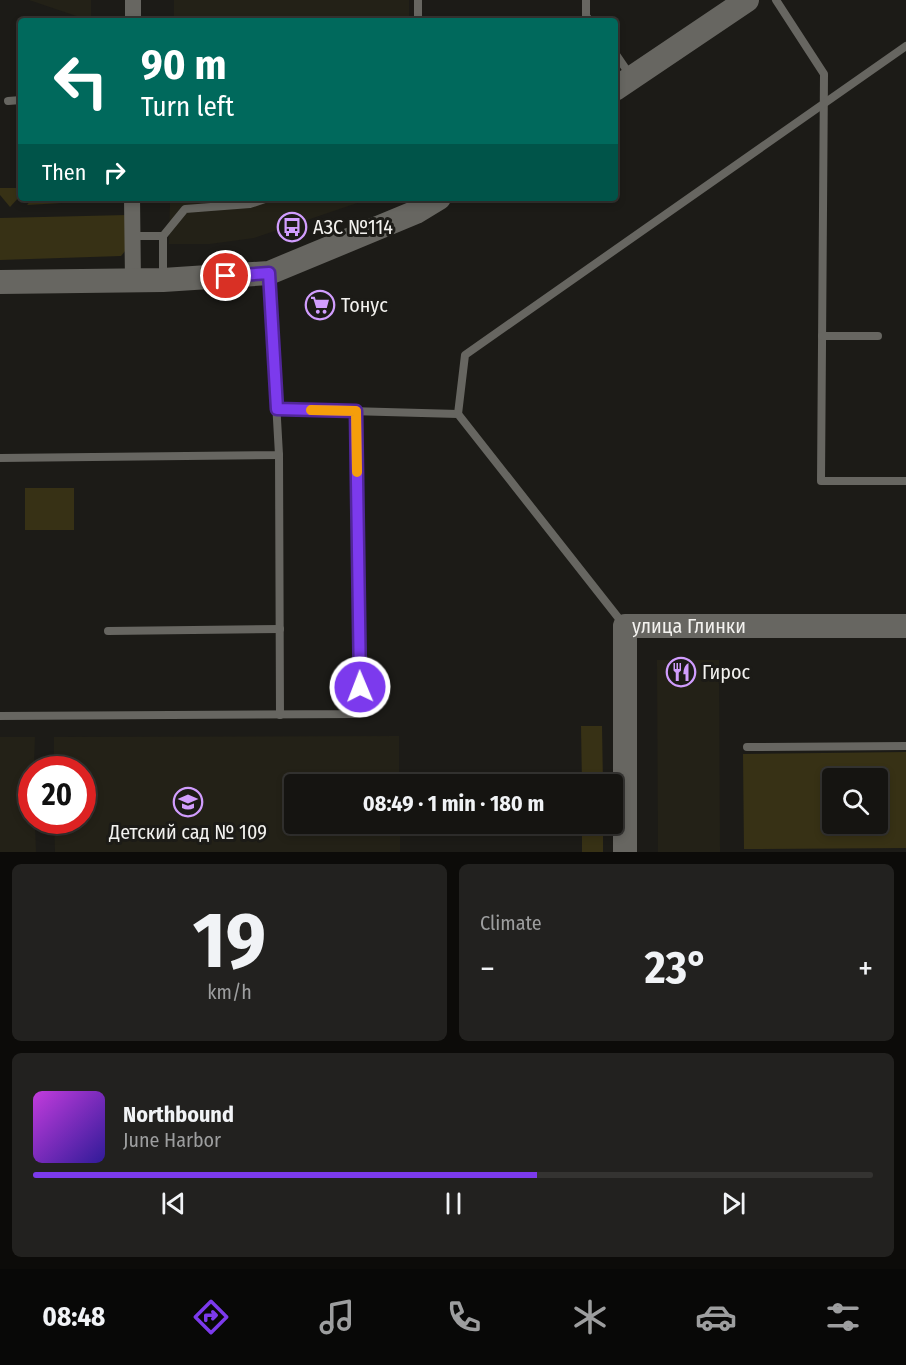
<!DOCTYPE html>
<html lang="en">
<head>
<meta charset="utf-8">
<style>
  body { margin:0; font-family:"Fira Sans Condensed",sans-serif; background:#22211f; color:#f1f3f6; height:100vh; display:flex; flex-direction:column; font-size:22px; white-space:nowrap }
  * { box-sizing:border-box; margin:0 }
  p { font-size:20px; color:#9d9e9f }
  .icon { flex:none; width:33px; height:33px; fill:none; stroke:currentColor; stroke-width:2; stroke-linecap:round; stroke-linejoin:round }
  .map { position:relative; height:852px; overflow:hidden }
  .details { display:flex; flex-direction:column; gap:12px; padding:12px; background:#0c0b09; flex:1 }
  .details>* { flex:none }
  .guide { position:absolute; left:18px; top:18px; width:600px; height:183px; border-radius:6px; box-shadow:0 3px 9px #0003,0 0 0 2px #343331; background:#00695c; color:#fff; overflow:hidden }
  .tools { position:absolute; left:822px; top:768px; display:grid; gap:12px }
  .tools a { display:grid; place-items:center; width:66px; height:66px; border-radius:6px; background:#151411; box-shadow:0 3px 9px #0003,0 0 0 2px #343331; font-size:30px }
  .speed { position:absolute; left:18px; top:756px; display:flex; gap:12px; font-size:30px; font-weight:700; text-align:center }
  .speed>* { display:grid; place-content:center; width:78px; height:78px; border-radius:50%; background:#151411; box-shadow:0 3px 9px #0003,0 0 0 2px #343331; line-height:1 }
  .speed .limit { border:9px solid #d22; background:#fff; color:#111 }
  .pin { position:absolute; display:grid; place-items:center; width:51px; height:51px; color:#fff; margin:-26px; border:3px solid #fff; border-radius:50%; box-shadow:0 2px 6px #0007 }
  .me { position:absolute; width:66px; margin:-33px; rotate:359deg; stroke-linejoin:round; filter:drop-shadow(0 0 4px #0008) }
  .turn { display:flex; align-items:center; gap:21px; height:126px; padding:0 24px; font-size:27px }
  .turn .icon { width:78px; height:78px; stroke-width:2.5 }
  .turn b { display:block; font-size:42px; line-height:51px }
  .then { display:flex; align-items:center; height:57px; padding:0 24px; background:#0003; gap:12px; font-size:22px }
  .big { font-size:45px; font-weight:700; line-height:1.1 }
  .details .widget { flex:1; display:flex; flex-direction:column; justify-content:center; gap:9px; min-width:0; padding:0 21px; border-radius:9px; background:#22211f }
  .details .dial { align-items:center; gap:0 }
  .dial b { font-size:78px; line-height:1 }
  .song { display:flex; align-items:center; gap:18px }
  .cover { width:72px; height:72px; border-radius:9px; background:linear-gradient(135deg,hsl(290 70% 55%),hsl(250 70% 35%)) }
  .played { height:6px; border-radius:3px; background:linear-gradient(90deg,#7c3aed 60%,#343331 60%) }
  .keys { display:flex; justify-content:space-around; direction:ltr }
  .heat { display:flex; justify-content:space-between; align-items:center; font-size:33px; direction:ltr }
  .details .tiles { flex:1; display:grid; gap:12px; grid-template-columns:1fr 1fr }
  .widget:last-child { grid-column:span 2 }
  .trip { position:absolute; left:284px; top:774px; width:339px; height:60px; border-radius:6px; background:#151411; box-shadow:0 3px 9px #0003,0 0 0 2px #343331; font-weight:700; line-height:60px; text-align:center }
  .tab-bar { display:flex; height:96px; justify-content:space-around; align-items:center; background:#080807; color:#9d9e9f }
  .tab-bar .icon { width:42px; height:42px }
  .tab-bar .active { color:#7c3aed }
  .tab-bar b { font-size:27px; color:#f1f3f6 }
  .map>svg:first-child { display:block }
  .built { fill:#232117 }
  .green { fill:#373115; fill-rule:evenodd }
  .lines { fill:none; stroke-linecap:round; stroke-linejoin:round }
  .lane { stroke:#676661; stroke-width:8 }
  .street { stroke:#676661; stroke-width:16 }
  .secondary { stroke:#676661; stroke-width:24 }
  .route-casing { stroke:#51269a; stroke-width:15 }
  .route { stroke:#7c3aed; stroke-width:10 }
  .slow { stroke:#f59e0b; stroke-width:10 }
  .labels { text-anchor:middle; stroke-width:6; stroke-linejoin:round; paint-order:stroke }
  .poi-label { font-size:20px; fill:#f3f2ef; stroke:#1c1b17; text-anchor:start }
  .street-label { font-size:20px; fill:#f3f2ef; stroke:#1c1b17 }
</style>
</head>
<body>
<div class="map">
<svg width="906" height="852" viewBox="0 0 906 852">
  <rect width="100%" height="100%" fill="#1c1b17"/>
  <g class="built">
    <path d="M29 0H91V21Z"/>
    <rect x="174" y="0" width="235" height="21"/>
    <path d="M170 198H372L254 238 210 244H169Z"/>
    <path d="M657 660H719L720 852H658Z"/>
    <path d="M399 736V784H294V824H400V852H55L54 821 82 820V770L54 769V737Z"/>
    <path d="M0 737H35L32 820 35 821 36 852H0Z"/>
  </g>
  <g class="green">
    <path d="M0 188H21V195L10 207 0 195Z"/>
    <path d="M33 198H75L79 202 27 205Z"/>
    <path d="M127 215 126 250 121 256 0 260V218Z"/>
    <rect x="25" y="488" width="49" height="42"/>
    <path d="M581 726H602L603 784H582Z"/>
    <path d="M906 752V848L744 849 743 754ZM832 778H878V824H832Z"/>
    <rect x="582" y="824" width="21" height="28"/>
  </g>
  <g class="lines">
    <g class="lane">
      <path d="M586 0V16L590 21"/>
      <path d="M776 0 824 74 821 481H906"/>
      <path d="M418 21V0"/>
      <path d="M615 53 630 75"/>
      <path d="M8 101 21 100"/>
      <path d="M133 236H163L185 209 250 204 268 198"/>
      <path d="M163 236V278"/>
      <path d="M822 336H878"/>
      <path d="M277 409 458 414 624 625"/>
      <path d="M458 414 465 355 906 46"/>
      <path d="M279 455 280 715"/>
      <path d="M0 458 279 455 269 276"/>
      <path d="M108 631 280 629"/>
      <path d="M0 716 358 714 356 411"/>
      <path d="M747 747 906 746"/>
    </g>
    <g class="street">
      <path d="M133 21V0"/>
      <path d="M132 198 133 281"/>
    </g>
    <g class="secondary">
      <path d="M615 89 747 0"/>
      <path d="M0 282 163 280 269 273 416 212 439 198"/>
      <path id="s1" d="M625 852V626H906"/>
    </g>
  </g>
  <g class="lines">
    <g class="route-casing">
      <path id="route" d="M226 276 269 273 277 409 356 411 360 687"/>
    </g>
    <use href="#route" class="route"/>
    <path class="slow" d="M311 410 356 411 357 472"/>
  </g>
  <defs>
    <g id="bus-ring" transform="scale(1.5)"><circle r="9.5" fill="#1c1b17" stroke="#d19dfe" stroke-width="1.5"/><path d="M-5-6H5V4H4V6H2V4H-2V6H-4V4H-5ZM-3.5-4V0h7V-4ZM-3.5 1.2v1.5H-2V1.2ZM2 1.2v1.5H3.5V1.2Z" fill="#d19dfe"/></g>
    <g id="supermarket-ring" transform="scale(1.5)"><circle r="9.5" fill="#1c1b17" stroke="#d19dfe" stroke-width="1.5"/><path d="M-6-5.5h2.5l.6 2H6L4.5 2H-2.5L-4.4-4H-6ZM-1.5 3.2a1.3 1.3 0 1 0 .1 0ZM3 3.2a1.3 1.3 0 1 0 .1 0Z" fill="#d19dfe"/></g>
    <g id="restaurant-ring" transform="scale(1.5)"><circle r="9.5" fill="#1c1b17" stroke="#d19dfe" stroke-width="1.5"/><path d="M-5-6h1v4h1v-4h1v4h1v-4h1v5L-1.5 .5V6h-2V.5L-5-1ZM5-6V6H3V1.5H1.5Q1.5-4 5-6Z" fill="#d19dfe"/></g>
    <g id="school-ring" transform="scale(1.5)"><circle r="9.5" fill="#1c1b17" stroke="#d19dfe" stroke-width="1.5"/><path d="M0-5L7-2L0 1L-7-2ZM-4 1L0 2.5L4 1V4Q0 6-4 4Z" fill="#d19dfe"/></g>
  </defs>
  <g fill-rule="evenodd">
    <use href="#bus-ring" x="292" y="227"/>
    <use href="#supermarket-ring" x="320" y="305"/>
    <use href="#restaurant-ring" x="681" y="672"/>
    <use href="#school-ring" x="188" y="802"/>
  </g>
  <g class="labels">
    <g class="poi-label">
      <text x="313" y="234">АЗС №114</text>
      <text x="341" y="312">Тонус</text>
      <text x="702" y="679">Гирос</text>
      <text x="188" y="839" text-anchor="middle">Детский сад № 109</text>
    </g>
    <g class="street-label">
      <text dy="7" stroke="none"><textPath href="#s1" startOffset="290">улица Глинки</textPath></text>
    </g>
  </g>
</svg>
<div class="tools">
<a><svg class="icon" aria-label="search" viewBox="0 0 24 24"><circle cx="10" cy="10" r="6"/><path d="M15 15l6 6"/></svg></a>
</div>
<div class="speed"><div class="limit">20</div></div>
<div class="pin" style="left:226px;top:276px;background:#d93025"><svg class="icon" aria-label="arrive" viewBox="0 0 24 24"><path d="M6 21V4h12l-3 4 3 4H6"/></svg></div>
<svg class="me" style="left:360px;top:687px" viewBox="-20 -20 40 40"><circle r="17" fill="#7c3aed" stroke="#fff" stroke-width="3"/><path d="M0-11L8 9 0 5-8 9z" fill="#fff"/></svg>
<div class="trip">08:49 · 1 min · 180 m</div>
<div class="guide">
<div class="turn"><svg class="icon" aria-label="left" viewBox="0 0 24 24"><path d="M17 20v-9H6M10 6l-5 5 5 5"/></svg><div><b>90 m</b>Turn left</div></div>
<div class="then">Then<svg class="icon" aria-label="right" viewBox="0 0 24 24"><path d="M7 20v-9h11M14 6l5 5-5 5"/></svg></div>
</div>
</div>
<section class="details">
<div class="tiles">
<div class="widget dial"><b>19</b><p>km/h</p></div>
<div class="widget"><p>Climate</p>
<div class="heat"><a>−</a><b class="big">23°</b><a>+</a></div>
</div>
<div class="widget">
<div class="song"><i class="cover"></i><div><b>Northbound</b><p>June Harbor</p></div></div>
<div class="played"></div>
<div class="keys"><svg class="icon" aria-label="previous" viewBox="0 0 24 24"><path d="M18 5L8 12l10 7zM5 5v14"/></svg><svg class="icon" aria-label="pause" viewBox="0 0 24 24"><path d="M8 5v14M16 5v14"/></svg><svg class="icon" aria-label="next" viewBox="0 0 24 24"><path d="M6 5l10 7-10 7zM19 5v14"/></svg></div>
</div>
</div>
</section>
<nav class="tab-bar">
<b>08:48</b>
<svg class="icon active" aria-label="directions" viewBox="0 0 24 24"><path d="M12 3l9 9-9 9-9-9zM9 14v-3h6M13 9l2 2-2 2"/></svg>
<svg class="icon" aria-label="music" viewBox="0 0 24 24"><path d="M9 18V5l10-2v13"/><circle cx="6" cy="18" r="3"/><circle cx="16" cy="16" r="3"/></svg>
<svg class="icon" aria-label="phone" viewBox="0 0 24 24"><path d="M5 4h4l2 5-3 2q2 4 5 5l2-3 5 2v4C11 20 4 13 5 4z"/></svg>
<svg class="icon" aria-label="climate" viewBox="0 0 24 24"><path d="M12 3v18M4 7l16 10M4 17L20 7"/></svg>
<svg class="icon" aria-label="car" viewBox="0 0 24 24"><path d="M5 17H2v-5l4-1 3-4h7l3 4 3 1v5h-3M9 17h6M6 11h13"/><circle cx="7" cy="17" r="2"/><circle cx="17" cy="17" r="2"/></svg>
<svg class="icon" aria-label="filters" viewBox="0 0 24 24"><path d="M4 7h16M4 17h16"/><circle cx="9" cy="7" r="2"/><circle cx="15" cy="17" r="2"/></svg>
</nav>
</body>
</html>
